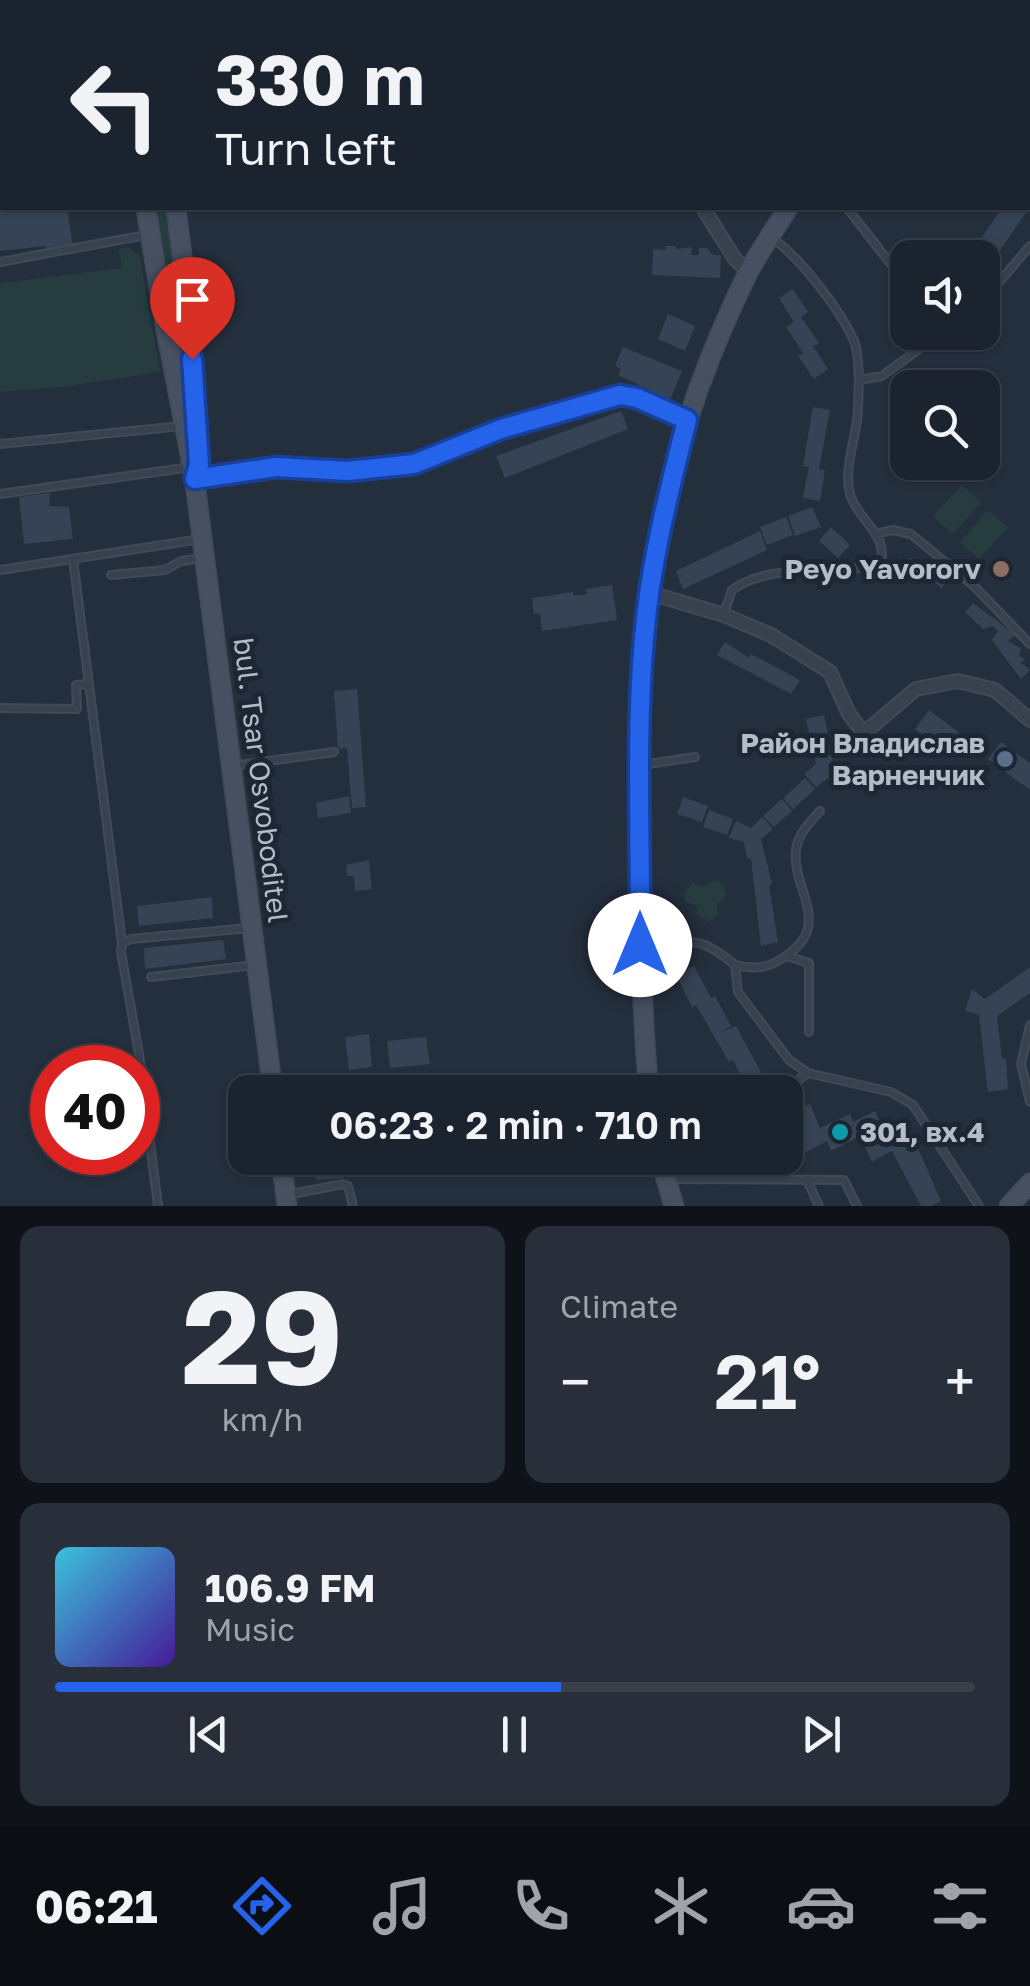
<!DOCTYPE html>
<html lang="en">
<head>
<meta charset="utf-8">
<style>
  body { margin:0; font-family:"Golos Text",sans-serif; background:#282f3a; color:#f1f3f6; height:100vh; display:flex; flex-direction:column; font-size:38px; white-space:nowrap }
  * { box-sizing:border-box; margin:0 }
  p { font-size:32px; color:#a0a4aa }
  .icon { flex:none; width:55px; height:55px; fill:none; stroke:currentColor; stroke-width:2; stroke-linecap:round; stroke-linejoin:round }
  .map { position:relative; height:1206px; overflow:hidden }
  .drawer { display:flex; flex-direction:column; gap:20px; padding:20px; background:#0f1319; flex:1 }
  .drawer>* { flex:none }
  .hud { position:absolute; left:0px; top:0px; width:1030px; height:210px; box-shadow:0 2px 8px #0004,0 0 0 2px #39404a; background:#1b232e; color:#f1f3f6; overflow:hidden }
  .controls { position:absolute; left:890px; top:240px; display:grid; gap:20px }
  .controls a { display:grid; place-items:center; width:110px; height:110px; border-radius:20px; background:#1b232e; box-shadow:0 2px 8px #0004,0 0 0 2px #39404a; font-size:50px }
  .speed { position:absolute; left:30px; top:1045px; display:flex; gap:20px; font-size:50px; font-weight:700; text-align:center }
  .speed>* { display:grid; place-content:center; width:130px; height:130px; border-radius:50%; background:#1b232e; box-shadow:0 2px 8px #0004,0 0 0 2px #39404a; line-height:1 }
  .speed .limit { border:15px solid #d22; background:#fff; color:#111 }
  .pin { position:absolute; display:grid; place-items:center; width:85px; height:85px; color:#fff; margin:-102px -42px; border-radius:50% 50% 50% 0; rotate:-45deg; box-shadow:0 0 10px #0007 }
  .pin .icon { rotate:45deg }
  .me { position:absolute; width:110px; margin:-55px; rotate:0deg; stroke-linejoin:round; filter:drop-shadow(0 0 8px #0008) }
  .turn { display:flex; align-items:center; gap:35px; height:210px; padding:0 50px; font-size:45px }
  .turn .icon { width:130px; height:130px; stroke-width:2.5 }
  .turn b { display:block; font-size:70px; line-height:85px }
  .big { font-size:75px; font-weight:600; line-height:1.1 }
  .drawer .tile { flex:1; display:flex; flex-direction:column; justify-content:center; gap:15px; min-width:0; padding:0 35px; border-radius:20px; background:#282f3a }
  .drawer .dial { align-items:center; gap:0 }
  .dial b { font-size:130px; line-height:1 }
  .song { display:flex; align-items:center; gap:30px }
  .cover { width:120px; height:120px; border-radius:15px; background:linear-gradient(135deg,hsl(190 70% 55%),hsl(260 70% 35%)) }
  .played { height:10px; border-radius:5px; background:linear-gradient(90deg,#2563eb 55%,#39404a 55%) }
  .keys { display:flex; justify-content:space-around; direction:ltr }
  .heat { display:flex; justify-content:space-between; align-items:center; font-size:55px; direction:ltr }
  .drawer .tiles { flex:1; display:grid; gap:20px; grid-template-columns:1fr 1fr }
  .tile:last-child { grid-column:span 2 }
  .trip { position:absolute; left:228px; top:1075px; width:575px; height:100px; border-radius:20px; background:#1b232e; box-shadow:0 2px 8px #0004,0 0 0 2px #39404a; font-weight:600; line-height:100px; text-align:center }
  .menu { display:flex; height:160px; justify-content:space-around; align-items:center; background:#0b0e12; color:#a0a4aa }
  .menu .icon { width:70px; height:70px }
  .menu .current { color:#2563eb }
  .menu b { font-size:45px; color:#f1f3f6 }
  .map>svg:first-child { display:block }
  .green { fill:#263c3f }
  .building { fill:#364354 }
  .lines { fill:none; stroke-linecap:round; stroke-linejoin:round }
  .lane-casing { stroke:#414a57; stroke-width:10 }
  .street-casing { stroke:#414a57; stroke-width:16 }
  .secondary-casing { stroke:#414a57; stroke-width:21 }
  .highway-casing { stroke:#434c59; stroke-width:26 }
  .lane { stroke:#38414e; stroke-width:6 }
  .street { stroke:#38414e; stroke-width:12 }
  .secondary { stroke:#465061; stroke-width:18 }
  .highway { stroke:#746855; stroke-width:22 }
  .route-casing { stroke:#184099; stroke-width:25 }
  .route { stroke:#2563eb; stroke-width:18 }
  .education-dot { fill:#8d6e63; stroke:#1d2633; stroke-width:4 }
  .service-dot { fill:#5c6f8a; stroke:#1d2633; stroke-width:4 }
  .culture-dot { fill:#0f9aa8; stroke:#1d2633; stroke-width:4 }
  .labels { text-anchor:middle; stroke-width:10; stroke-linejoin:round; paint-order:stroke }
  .poi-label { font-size:28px; font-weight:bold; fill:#b4bcc9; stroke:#1d2633; text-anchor:end }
  .street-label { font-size:28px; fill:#b4bcc9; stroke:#1d2633 }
</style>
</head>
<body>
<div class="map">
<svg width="1030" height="1206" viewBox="0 0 1030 1206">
  <rect width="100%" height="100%" fill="#242f3e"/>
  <g class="green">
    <path d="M158 208H168L178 275 188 409 157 221Z"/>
    <path d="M128 247 140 257 160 372 70 386 0 392V283L122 268 119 250Z"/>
    <path d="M962 485 981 502 953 534 933 516Z"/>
    <path d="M988 510 1008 528 979 559 960 542Z"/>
    <path d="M714 880 724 885 726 895 717 904 718 915 709 922 698 915 697 906 685 901 684 892 693 883 704 887Z"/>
  </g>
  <g class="building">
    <path d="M0 208H67L73 247 46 250 45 246 0 251Z"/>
    <path d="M1002 208H1027V211L982 277V258H968Z"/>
    <path d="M666 246H676V249L692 247 691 255H699V248H707L712 255H721L720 278 652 275 653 249 666 250Z"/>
    <path d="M793 289 808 312 801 317 819 343 813 346 828 369 814 379 798 356 803 353 786 327 794 322 779 298Z"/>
    <path d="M668 314 695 326 685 351 658 339Z"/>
    <path d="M623 347 682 371 670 400 618 375 621 369 615 366Z"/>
    <path d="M904 390 908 396V426L890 399Z"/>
    <path d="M813 407 830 410 819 469 825 470 820 501 803 498 809 467 803 466Z"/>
    <path d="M621 411 628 429 505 478 496 456Z"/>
    <path d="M50 493 49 506 69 507 73 539 24 544 19 497Z"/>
    <path d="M812 507 821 527 795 536 788 516Z"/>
    <path d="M786 517 793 535 767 545 760 527Z"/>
    <path d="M831 527 850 545 838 558 819 541Z"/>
    <path d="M760 531 767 550 683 589 676 571Z"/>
    <path d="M910 558 921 568 927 565 930 573 939 569 947 577 942 589 931 578 926 583 919 571 912 576 902 567Z"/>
    <path d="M612 585 617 620 542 631 540 613 534 614 532 598 573 592 574 596 587 594 586 589Z"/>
    <path d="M973 603 1016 635 1008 641 1021 648 1019 656 1025 659 1021 663 1030 670 1021 679 992 640 998 631 993 626 983 629 965 612Z"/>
    <path d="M725 642 749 658 751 654 800 680 791 694 717 655Z"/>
    <path d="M357 689 366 807 352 808 347 748 338 749 334 691Z"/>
    <path d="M929 710 965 737 949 758 915 729Z"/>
    <path d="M824 715 833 761 848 764 842 782 828 778 816 787 804 774 816 764 806 719Z"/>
    <path d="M1001 742 1030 763V790L988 759Z"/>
    <path d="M850 765 876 773 870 792 844 783Z"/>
    <path d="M805 778 815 789 793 809 783 798Z"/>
    <path d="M349 796 351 813 318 818 316 803Z"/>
    <path d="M683 797 708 806 702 822 677 814Z"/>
    <path d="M782 799 792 811 774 827 763 816Z"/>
    <path d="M709 810 733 819 727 835 703 827Z"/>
    <path d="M762 817 773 829 761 839 772 884 769 885 778 942 761 946 751 858 747 859 744 842 729 838 736 821 751 828Z"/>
    <path d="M369 860 372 889 355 891 354 876H347L346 865Z"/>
    <path d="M212 897 213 918 139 926 137 906Z"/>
    <path d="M223 940 226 959 145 969 144 948Z"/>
    <path d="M694 966 711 998 715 996 731 1026 720 1033 736 1026 764 1078 746 1086 733 1060 729 1062 696 1005 692 1007 676 975Z"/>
    <path d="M1030 967V993L997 1016 1002 1059 1006 1058 1008 1089 988 1092 979 1015 965 1011 972 989 985 999Z"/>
    <path d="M369 1034 372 1067 349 1070 345 1037Z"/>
    <path d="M426 1037 430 1064 390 1068 387 1041Z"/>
    <path d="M810 1104 820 1128 850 1114 853 1122 875 1111 888 1141 910 1130 941 1201 932 1206H921L892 1151 872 1162 860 1136 831 1151 827 1141 806 1152 788 1114Z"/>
    <path d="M342 1165 344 1178 316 1180 315 1167Z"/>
  </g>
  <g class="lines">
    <g class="lane-casing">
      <g id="lane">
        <path d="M847 208 908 286"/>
        <path d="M771 238C798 254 841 311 854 341 859 352 858 368 859 380L882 376 934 338 936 332"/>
        <path d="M0 262 146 235"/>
        <path d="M982 302 1030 246"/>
        <path d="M0 444 182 426"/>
        <path d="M0 494 191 467"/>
        <path d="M875 534 893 530 911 534 974 586 1030 644"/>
        <path d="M73 559 122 943"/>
        <path d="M0 570 201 539"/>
        <path d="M111 575 165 570 181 561 204 558"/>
        <path d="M724 613 732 590C778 557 850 582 881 559 887 536 858 518 851 497 843 472 854 445 857 420 859 407 858 393 859 380"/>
        <path d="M0 708 77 709 76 685 88 684"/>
        <path d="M642 765 695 757"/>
        <path d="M232 766 334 752"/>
        <path d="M646 945C691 941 699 935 735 965L738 992 789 1060 808 1073 891 1092 913 1105 979 1206"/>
        <path d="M786 956 809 963V1032"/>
        <path d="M735 965C756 970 769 968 786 956 834 923 791 890 796 849 799 833 810 822 820 811"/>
        <path d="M151 977 255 965"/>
        <path d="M1030 1025 1021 1064 1030 1102"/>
        <path d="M782 1092 808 1073"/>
        <path d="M671 1179 844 1180 857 1206"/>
        <path d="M807 1180 819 1206"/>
        <path d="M287 1195 343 1184 348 1186 353 1206"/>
        <path d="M158 1206 139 1054 121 952 122 943 131 939 249 928"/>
      </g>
    </g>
    <g class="street-casing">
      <g id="street">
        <path d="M314 2 315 0"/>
        <path d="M793 2 798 0"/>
        <path d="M1028 74 1030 73"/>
        <path d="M703 208 735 259 749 272"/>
        <path d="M195 479 276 467 347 471 414 464 501 429 620 395 637 397 687 419"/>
        <path d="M650 593 724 615 771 635 830 672 849 714 864 733 916 689 958 681 995 690 1030 720"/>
      </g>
    </g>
    <g class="secondary-casing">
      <g id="secondary">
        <path d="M93 0 94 2"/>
        <path d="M153 0V2"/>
        <path d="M958 2 961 0"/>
        <path d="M146 208 165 325 194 475 273 1092"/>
        <path d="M176 208 187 295 199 460"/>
        <path d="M649 1092C641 1011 641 931 641 849 641 778 638 707 644 636 655 510 692 386 748 273 760 250 775 229 788 208"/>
        <path d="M281 1158 287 1206"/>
        <path d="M660 1158 674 1206"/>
        <path d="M1009 1206 1030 1183"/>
      </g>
    </g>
    <g class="highway-casing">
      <path id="highway" d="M0 10 2 7"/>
    </g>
    <use href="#lane" class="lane"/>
    <use href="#street" class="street"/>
    <use href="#secondary" class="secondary"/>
    <use href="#highway" class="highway"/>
  </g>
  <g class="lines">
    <g class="route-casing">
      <path id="route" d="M192 359 199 464 195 479 276 467 348 471 414 464 501 429 620 395 637 398 687 420C669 491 650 564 644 638 635 740 641 843 640 945"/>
    </g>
    <use href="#route" class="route"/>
  </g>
  <circle class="education-dot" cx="1001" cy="569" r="10"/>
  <circle class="service-dot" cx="1005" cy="759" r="10"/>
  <circle class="culture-dot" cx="840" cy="1132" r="10"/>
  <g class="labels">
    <g class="poi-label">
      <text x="981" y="579">Peyo Yavororv</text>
      <text x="985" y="753">Район Владислав<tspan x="985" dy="32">Варненчик</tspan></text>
      <text x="860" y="1142" text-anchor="start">301, вх.4</text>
    </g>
    <g class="street-label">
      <text transform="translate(261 780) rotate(83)" y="10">bul. Tsar Osvoboditel</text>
    </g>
  </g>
</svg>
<div class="controls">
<a><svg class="icon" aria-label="sound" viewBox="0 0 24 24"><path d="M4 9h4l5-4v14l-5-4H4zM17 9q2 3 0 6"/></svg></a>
<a><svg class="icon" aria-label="search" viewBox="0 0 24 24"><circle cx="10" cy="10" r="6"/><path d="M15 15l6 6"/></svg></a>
</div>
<div class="speed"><div class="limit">40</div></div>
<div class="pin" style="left:192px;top:359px;background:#d93025"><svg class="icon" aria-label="arrive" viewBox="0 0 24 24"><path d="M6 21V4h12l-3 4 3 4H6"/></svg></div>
<svg class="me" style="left:640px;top:945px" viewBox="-20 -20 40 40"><circle r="19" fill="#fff"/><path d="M0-13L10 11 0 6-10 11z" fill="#2563eb"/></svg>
<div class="trip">06:23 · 2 min · 710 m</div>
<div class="hud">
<div class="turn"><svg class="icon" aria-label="left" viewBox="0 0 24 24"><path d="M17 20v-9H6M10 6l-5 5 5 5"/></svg><div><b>330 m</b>Turn left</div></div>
</div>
</div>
<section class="drawer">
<div class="tiles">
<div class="tile dial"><b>29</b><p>km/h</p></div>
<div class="tile"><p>Climate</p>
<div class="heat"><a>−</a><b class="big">21°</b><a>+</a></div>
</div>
<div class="tile">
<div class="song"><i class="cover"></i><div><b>106.9 FM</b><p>Music</p></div></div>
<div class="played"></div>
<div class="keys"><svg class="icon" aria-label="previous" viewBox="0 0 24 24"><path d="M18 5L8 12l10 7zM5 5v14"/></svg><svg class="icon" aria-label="pause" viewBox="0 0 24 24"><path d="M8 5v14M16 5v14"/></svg><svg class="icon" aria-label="next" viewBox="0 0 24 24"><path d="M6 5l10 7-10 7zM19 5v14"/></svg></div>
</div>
</div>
</section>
<nav class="menu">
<b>06:21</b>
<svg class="icon current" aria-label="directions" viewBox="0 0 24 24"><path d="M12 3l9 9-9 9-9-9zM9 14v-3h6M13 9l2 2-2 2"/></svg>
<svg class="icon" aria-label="music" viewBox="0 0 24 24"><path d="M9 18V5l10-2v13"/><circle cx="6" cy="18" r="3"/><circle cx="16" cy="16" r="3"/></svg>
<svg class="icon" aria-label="phone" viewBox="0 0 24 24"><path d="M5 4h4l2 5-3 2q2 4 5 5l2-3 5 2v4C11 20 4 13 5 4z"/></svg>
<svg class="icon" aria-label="climate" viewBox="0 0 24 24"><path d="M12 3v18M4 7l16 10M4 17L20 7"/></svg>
<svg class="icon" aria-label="car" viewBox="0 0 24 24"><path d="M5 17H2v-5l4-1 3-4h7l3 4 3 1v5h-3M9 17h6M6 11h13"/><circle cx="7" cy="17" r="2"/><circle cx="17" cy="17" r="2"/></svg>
<svg class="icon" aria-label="filters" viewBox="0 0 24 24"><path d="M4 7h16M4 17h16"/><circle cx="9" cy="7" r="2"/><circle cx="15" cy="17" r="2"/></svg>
</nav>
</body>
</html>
